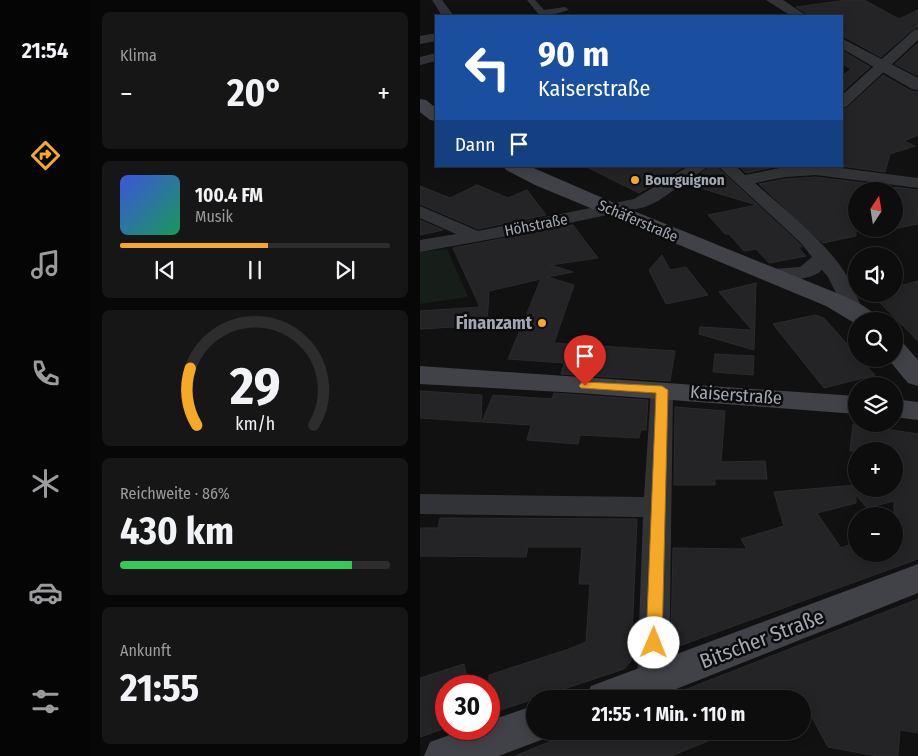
<!DOCTYPE html>
<html lang="de">
<head>
<meta charset="utf-8">
<style>
  body { margin:0; font-family:"Fira Sans Condensed",sans-serif; background:#161617; color:#f1f3f6; height:100vh; display:flex; flex-direction:column; font-size:19px; white-space:nowrap }
  * { box-sizing:border-box; margin:0 }
  p { font-size:16px; color:#9a9c9e }
  .icon { flex:none; width:28px; height:28px; fill:none; stroke:currentColor; stroke-width:2; stroke-linecap:round; stroke-linejoin:round }
  .map { position:relative; flex:1; overflow:hidden }
  .sheet { display:flex; flex-direction:column; gap:12px; padding:12px; background:#070708; width:330px }
  .sheet>* { flex:none }
  .hud { position:absolute; left:15px; top:15px; width:408px; height:152px; border-radius:0px; box-shadow:0 2px 12px #0003,0 0 0 1px #2d2d2e; background:#1a4fa0; color:#fff; overflow:hidden }
  .needle { width:32px; rotate:12deg }
  .controls { position:absolute; left:428px; top:182px; display:grid; gap:10px }
  .controls a { display:grid; place-items:center; width:55px; height:55px; border-radius:50%; background:#0d0d0e; box-shadow:0 2px 12px #0003,0 0 0 1px #2d2d2e; font-size:25px }
  .speed { position:absolute; left:15px; top:675px; display:flex; gap:10px; font-size:25px; font-weight:700; text-align:center }
  .speed>* { display:grid; place-content:center; width:65px; height:65px; border-radius:50%; background:#0d0d0e; box-shadow:0 2px 12px #0003,0 0 0 1px #2d2d2e; line-height:1 }
  .speed .limit { border:8px solid #d22; background:#fff; color:#111 }
  .pin { position:absolute; display:grid; place-items:center; width:42px; height:42px; color:#fff; margin:-51px -21px; border-radius:50% 50% 50% 0; rotate:-45deg; box-shadow:0 0 5px #0007 }
  .pin .icon { rotate:45deg }
  .me { position:absolute; width:55px; margin:-28px; rotate:1deg; stroke-linejoin:round; filter:drop-shadow(0 0 4px #0008) }
  .turn { display:flex; align-items:center; gap:18px; height:105px; padding:0 20px; font-size:22px }
  .turn .icon { width:65px; height:65px; stroke-width:2.5 }
  .turn b { display:block; font-size:35px; line-height:42px }
  .then { display:flex; align-items:center; height:48px; padding:0 20px; background:#0003; gap:10px; font-size:19px }
  .big { font-size:38px; font-weight:700; line-height:1.1 }
  .sheet .tile { flex:1; display:flex; flex-direction:column; justify-content:center; gap:8px; min-width:0; padding:0 18px; border-radius:8px; background:#161617 }
  .sheet .dial { align-items:center; gap:0 }
  .dial svg { height:130px; overflow:visible; fill:none; stroke:#2d2d2e; stroke-width:7; stroke-linecap:round; text-anchor:middle }
  .dial text { fill:#f1f3f6; stroke:none }
  .song { display:flex; align-items:center; gap:15px }
  .cover { width:60px; height:60px; border-radius:8px; background:linear-gradient(135deg,hsl(230 70% 55%),hsl(150 70% 35%)) }
  .played { height:5px; border-radius:2px; background:linear-gradient(90deg,#f5a927 55%,#2d2d2e 55%) }
  .keys { display:flex; justify-content:space-around; direction:ltr }
  .heat { display:flex; justify-content:space-between; align-items:center; font-size:28px; direction:ltr }
  .charge { height:8px; border-radius:4px; background:linear-gradient(90deg,#34c759 86%,#2d2d2e 0) }
  .trip { position:absolute; left:106px; top:690px; width:285px; height:50px; border-radius:25px; background:#0d0d0e; box-shadow:0 2px 12px #0003,0 0 0 1px #2d2d2e; font-weight:700; line-height:50px; text-align:center }
  main { display:flex; flex:1; min-height:0 }
  .tab-bar { display:flex; flex-direction:column; width:90px; justify-content:space-around; align-items:center; background:#050506; color:#9a9c9e }
  .tab-bar .icon { width:35px; height:35px }
  .tab-bar .active { color:#f5a927 }
  .tab-bar b { font-size:22px; color:#f1f3f6 }
  .map>svg:first-child { display:block }
  .green { fill:#171d18 }
  .building { fill:#242426; stroke:#2b2b2e; fill-rule:evenodd }
  .lines { fill:none; stroke-linecap:round; stroke-linejoin:round }
  .pedestrian { fill:#323337; fill-rule:evenodd }
  .minor { fill:#323337; fill-rule:evenodd }
  .tertiary { fill:#323337; fill-rule:evenodd }
  .secondary { fill:#404247; fill-rule:evenodd }
  .route { fill:#f5a927; stroke:#9f6e19 }
  .poi-dot { fill:#f5a927; stroke:#0c0c0d; stroke-width:2 }
  .labels { text-anchor:middle; stroke-width:5; stroke-linejoin:round; paint-order:stroke }
  .far-poi-label { font-size:15px; font-weight:bold; fill:#a2a8b3; stroke:#0c0c0d; text-anchor:start }
  .far-street-label { font-size:15px; fill:#a2a8b3; stroke:#0c0c0d }
  .poi-label { font-size:18px; font-weight:bold; fill:#a2a8b3; stroke:#0c0c0d; text-anchor:end }
  .street-label { font-size:18px; fill:#a2a8b3; stroke:#0c0c0d }
  .near-street-label { font-size:21px; fill:#a2a8b3; stroke:#0c0c0d }
</style>
</head>
<body>
<main>
<nav class="tab-bar">
<b>21:54</b>
<svg class="icon active" aria-label="directions" viewBox="0 0 24 24"><path d="M12 3l9 9-9 9-9-9zM9 14v-3h6M13 9l2 2-2 2"/></svg>
<svg class="icon" aria-label="music" viewBox="0 0 24 24"><path d="M9 18V5l10-2v13"/><circle cx="6" cy="18" r="3"/><circle cx="16" cy="16" r="3"/></svg>
<svg class="icon" aria-label="phone" viewBox="0 0 24 24"><path d="M5 4h4l2 5-3 2q2 4 5 5l2-3 5 2v4C11 20 4 13 5 4z"/></svg>
<svg class="icon" aria-label="climate" viewBox="0 0 24 24"><path d="M12 3v18M4 7l16 10M4 17L20 7"/></svg>
<svg class="icon" aria-label="car" viewBox="0 0 24 24"><path d="M5 17H2v-5l4-1 3-4h7l3 4 3 1v5h-3M9 17h6M6 11h13"/><circle cx="7" cy="17" r="2"/><circle cx="17" cy="17" r="2"/></svg>
<svg class="icon" aria-label="filters" viewBox="0 0 24 24"><path d="M4 7h16M4 17h16"/><circle cx="9" cy="7" r="2"/><circle cx="15" cy="17" r="2"/></svg>
</nav>
<section class="sheet">
<div class="tile"><p>Klima</p>
<div class="heat"><a>−</a><b class="big">20°</b><a>+</a></div>
</div>
<div class="tile">
<div class="song"><i class="cover"></i><div><b>100.4 FM</b><p>Musik</p></div></div>
<div class="played"></div>
<div class="keys"><svg class="icon" aria-label="previous" viewBox="0 0 24 24"><path d="M18 5L8 12l10 7zM5 5v14"/></svg><svg class="icon" aria-label="pause" viewBox="0 0 24 24"><path d="M8 5v14M16 5v14"/></svg><svg class="icon" aria-label="next" viewBox="0 0 24 24"><path d="M6 5l10 7-10 7zM19 5v14"/></svg></div>
</div>
<div class="tile dial"><svg viewBox="0 0 100 80">
<path d="M14 69A42 42 0 1 1 86 69"/>
<path d="M14 69A42 42 0 0 1 10 34" stroke="#f5a927"/>
<text x="50" y="56" font-size="32" font-weight="700">29</text>
<text x="50" y="72" font-size="11">km/h</text>
</svg></div>
<div class="tile"><p>Reichweite · 86%</p><b class="big">430 km</b><div class="charge"></div></div>
<div class="tile"><p>Ankunft</p><b class="big">21:55</b></div>
</section>
<div class="map">
<svg width="498" height="756" viewBox="0 0 498 756">
  <rect width="100%" height="100%" fill="#111112"/>
  <path class="green" d="M27 249 48 297 0 304V252Z"/>
  <g class="building">
    <path d="M427 0H444L479 19 498 10V27L493 29 461 57 421 35V16H390L376 7Z"/>
    <path d="M498 43V76L475 64Z"/>
    <path d="M421 50 450 67 421 93V77L431 69 421 63Z"/>
    <path d="M463 75 491 91 498 92V135L484 141 495 146 470 154 465 172 421 166V110L427 108Z"/>
    <path d="M165 166H265L219 193Z"/>
    <path d="M291 166H296L380 244 382 247H378L386 256 349 263 336 249 324 251 309 234H305L288 215 337 205 267 184Z"/>
    <path d="M319 166H359L326 173Z"/>
    <path d="M396 177 461 185 460 191H436V236L403 243 339 184 365 179Z"/>
    <path d="M57 185 88 198 107 190 126 215 58 229 0 204V186L30 198Z"/>
    <path d="M474 187 498 190V224L474 229Z"/>
    <path d="M0 220 23 230 0 235Z"/>
    <path d="M153 225 178 258 130 265 153 272 127 277 154 285 134 343 255 351 250 381 141 374 144 363 88 359 121 279 69 291 67 325 0 329V311L60 307 33 248Z"/>
    <path d="M242 255 250 270 266 267 288 295 246 304 229 270Z"/>
    <path d="M498 281V341L451 294H474V287Z"/>
    <path d="M336 283 334 350 279 334 280 327 332 330 299 292Z"/>
    <path d="M395 315 404 318 436 354V359H440L455 375 404 388 353 324Z"/>
    <path d="M295 354 334 356 333 375 293 372Z"/>
    <path d="M0 391 62 395 61 422 0 418Z"/>
    <path d="M134 393 228 400 226 430H221L219 438 160 435 158 444 107 440 111 425 62 422 73 395 132 399Z"/>
    <path d="M255 407 305 411 301 462 345 461 347 479H295V485H254Z"/>
    <path d="M433 424 498 434V559L259 646 251 641 253 548 327 549 321 539 364 526 354 492 436 485V489H474V451H430ZM436 495 447 508 474 501V554H436V542L421 548 397 513 436 503Z"/>
    <path d="M20 518 217 519 211 661 204 669 69 714V675L149 649 166 642 170 584H159L162 547H108L106 557 0 556V528H18Z"/>
    <path d="M498 599V733L480 730 478 756H457L408 747 382 699H241Z"/>
    <path d="M44 664 49 686H26V728L0 737V678Z"/>
    <path d="M155 731H299L295 733 298 737 251 756H95Z"/>
  </g>
  <g class="lines">
    <path class="pedestrian" d="M107 0H115L124 10 145 7 149 10 128 16H120Z"/>
    <g class="minor">
      <path d="M12 0H22L34 16H22Z"/>
      <path d="M498 29V40L426 107 421 108V96L494 30Z"/>
      <path d="M16 33V41L0 44V36Z"/>
      <path d="M16 53V61L0 65V57Z"/>
      <path d="M269 166H289L238 201 225 207 88 236 0 252V240L36 234 0 218V206L58 231 214 199Z"/>
      <path d="M298 166H316L325 175 365 167 405 166 498 178V188L396 175 365 177 335 183C365 210 406 241 427 276 433 287 438 300 444 311L441 315 434 317 427 315 408 277 402 270C390 282 354 282 338 278L335 274 338 270 380 267 392 257 381 243Z"/>
      <path d="M242 383 250 385 253 390 249 681 244 691 233 695 222 691 217 681 223 517 0 514V494L224 497 231 390 234 385Z"/>
    </g>
    <g class="tertiary">
      <path d="M346 0H363L387 16H371Z"/>
      <path d="M421 38 498 78V90L492 89 421 48Z"/>
    </g>
    <g class="secondary">
      <path d="M0 99 6 100 16 108V121L10 120 0 112Z"/>
      <path d="M83 166H109L199 205 424 296C437 302 452 309 461 321H436V324L406 306 115 185 86 170Z"/>
      <path d="M474 341 483 343 498 360V386L488 383 468 359H474Z"/>
      <path d="M0 366 436 396V414L159 393 0 384Z"/>
      <path d="M474 399 498 402V420L474 417Z"/>
      <path d="M498 564V593L231 699H165L171 686Z"/>
      <path d="M115 705V731H132L129 737 79 756H4L10 742 47 729H69V721Z"/>
    </g>
  </g>
  <path class="route" d="M165 382 242 386 248 390 242 643 239 647 234 649 228 647 226 643 236 393 161 388 159 386 161 383Z"/>
  <g class="poi-dot">
    <circle cx="215" cy="180" r="5"/>
    <circle cx="122" cy="323" r="5"/>
  </g>
  <g class="labels">
    <g class="far-poi-label">
      <text x="225" y="185">Bourguignon</text>
    </g>
    <g class="far-street-label">
      <text transform="translate(218 221) rotate(23)" y="5">Schäferstraße</text>
      <text transform="translate(116 225) rotate(-11)" y="5">Höhstraße</text>
    </g>
    <g class="poi-label">
      <text x="112" y="329">Finanzamt</text>
    </g>
    <g class="street-label">
      <text transform="translate(316 395) rotate(4)" y="6">Kaiserstraße</text>
    </g>
    <g class="near-street-label">
      <text transform="translate(342 639) rotate(-21)" y="7">Bitscher Straße</text>
    </g>
  </g>
</svg>
<div class="controls">
<a><svg class="needle" viewBox="-14 -14 28 28"><path d="M0-13l5 13h-10z" fill="#e53935"/><path d="M0 13l5-13h-10z" fill="#9a9c9e"/></svg></a>
<a><svg class="icon" aria-label="sound" viewBox="0 0 24 24"><path d="M4 9h4l5-4v14l-5-4H4zM17 9q2 3 0 6"/></svg></a>
<a><svg class="icon" aria-label="search" viewBox="0 0 24 24"><circle cx="10" cy="10" r="6"/><path d="M15 15l6 6"/></svg></a>
<a><svg class="icon" aria-label="layers" viewBox="0 0 24 24"><path d="M12 4l9 5-9 5-9-5zM3 14l9 5 9-5"/></svg></a>
<a>+</a>
<a>−</a>
</div>
<div class="speed"><div class="limit">30</div></div>
<div class="pin" style="left:165px;top:386px;background:#d93025"><svg class="icon" aria-label="arrive" viewBox="0 0 24 24"><path d="M6 21V4h12l-3 4 3 4H6"/></svg></div>
<svg class="me" style="left:234px;top:643px" viewBox="-20 -20 40 40"><circle r="19" fill="#fff"/><path d="M0-13L10 11 0 6-10 11z" fill="#f5a927"/></svg>
<div class="trip">21:55 · 1 Min. · 110 m</div>
<div class="hud">
<div class="turn"><svg class="icon" aria-label="left" viewBox="0 0 24 24"><path d="M17 20v-9H6M10 6l-5 5 5 5"/></svg><div><b>90 m</b>Kaiserstraße</div></div>
<div class="then">Dann<svg class="icon" aria-label="arrive" viewBox="0 0 24 24"><path d="M6 21V4h12l-3 4 3 4H6"/></svg></div>
</div>
</div>
</main>
</body>
</html>
